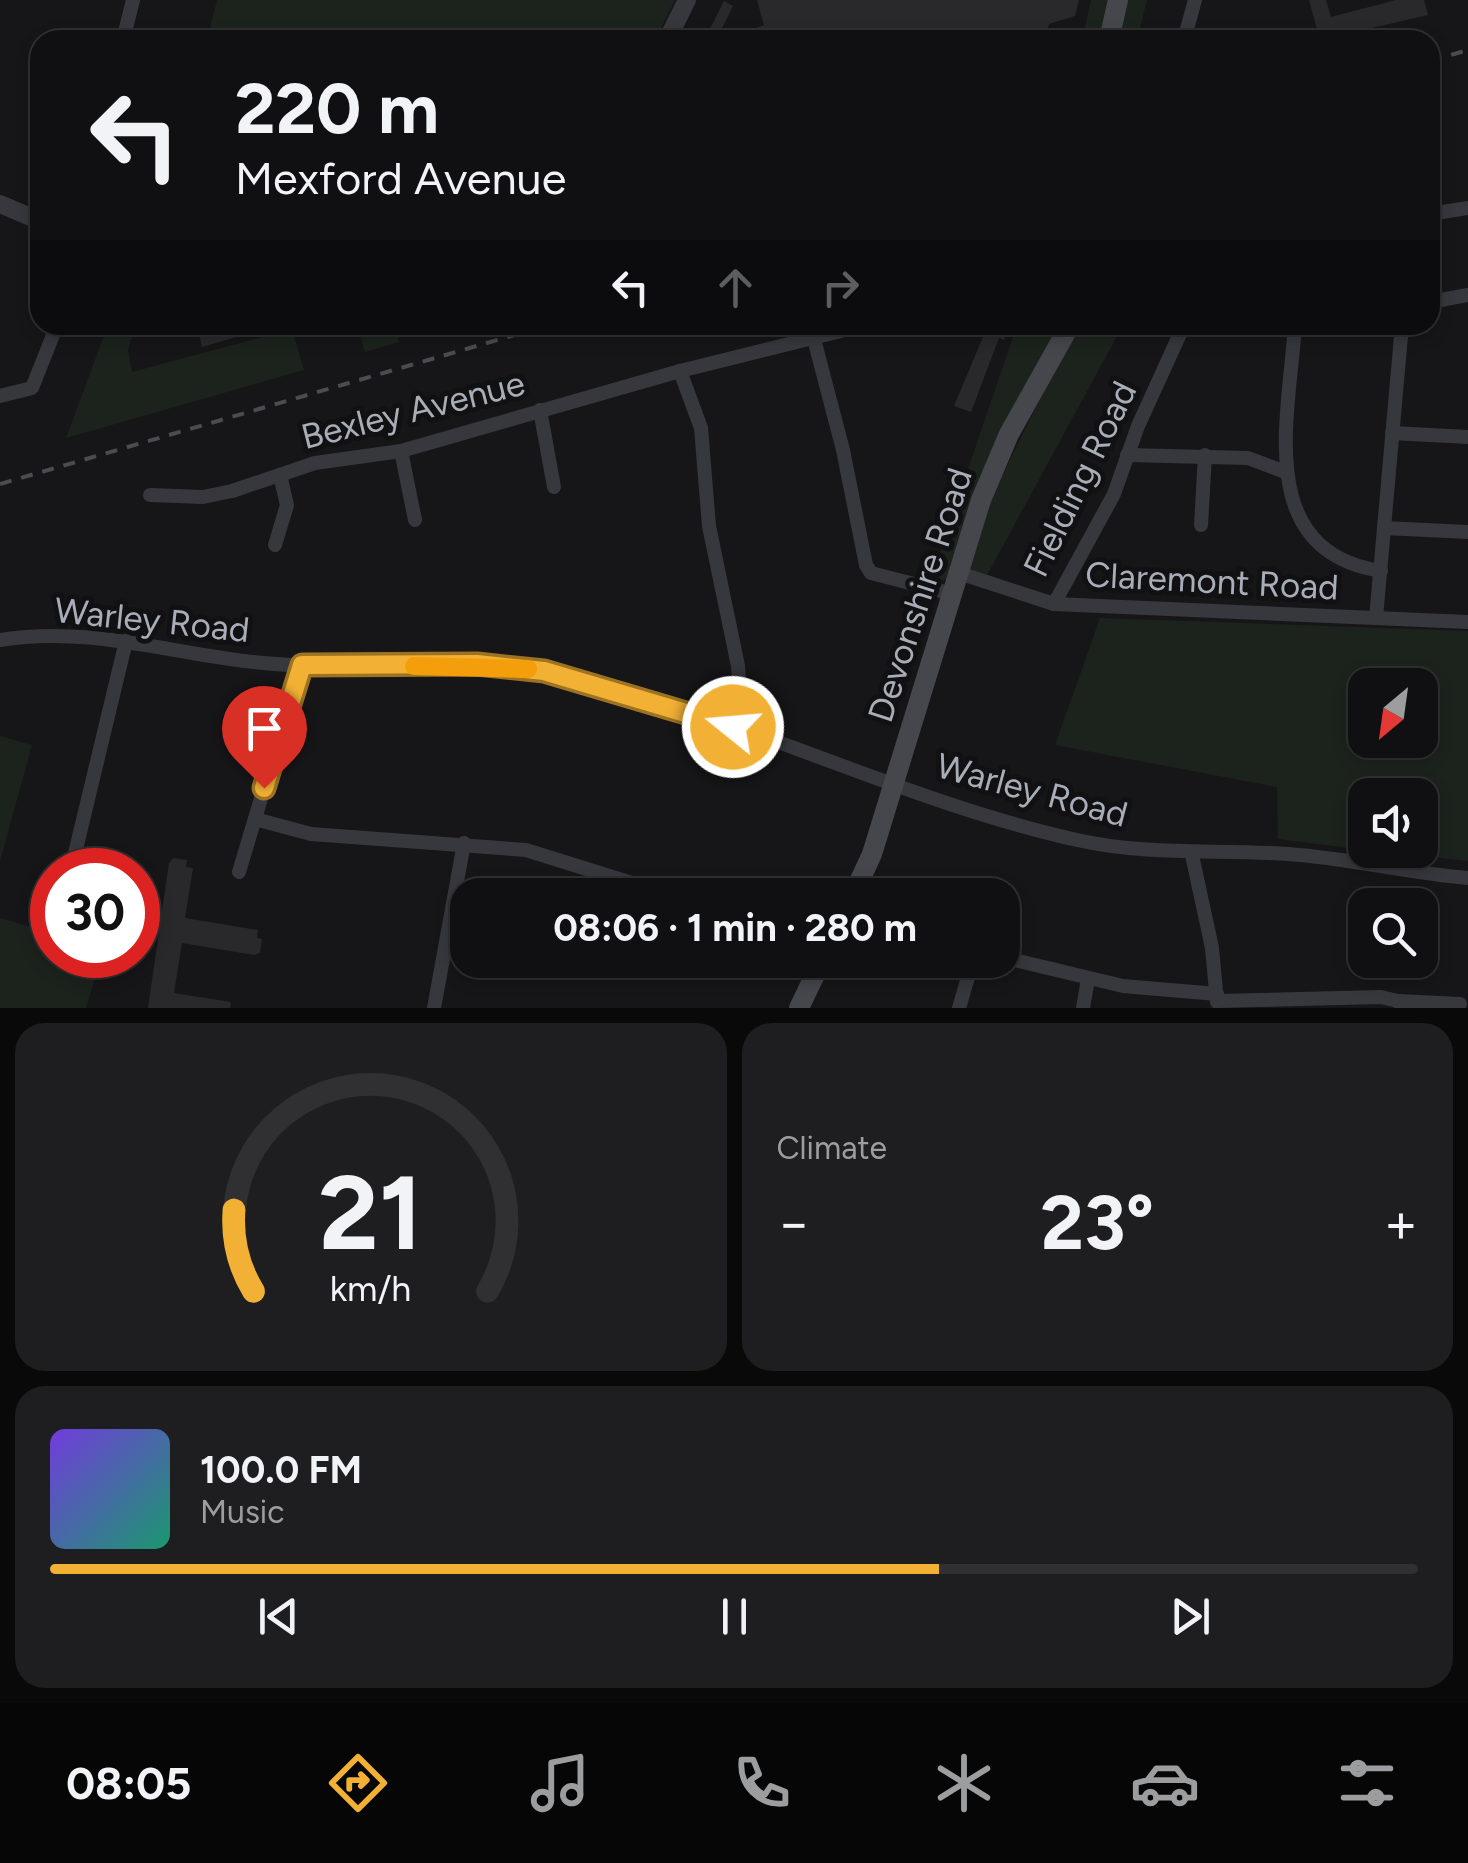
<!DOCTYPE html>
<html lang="en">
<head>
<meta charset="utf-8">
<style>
  body { margin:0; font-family:Figtree,sans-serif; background:#1e1e20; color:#f1f3f6; height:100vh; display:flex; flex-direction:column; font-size:38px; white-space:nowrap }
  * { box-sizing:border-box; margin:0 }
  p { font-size:32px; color:#9c9d9f }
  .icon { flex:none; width:55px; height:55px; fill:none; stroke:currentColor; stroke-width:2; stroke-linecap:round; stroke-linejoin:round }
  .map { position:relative; height:1008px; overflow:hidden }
  .panel { display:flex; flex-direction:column; gap:15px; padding:15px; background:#09090a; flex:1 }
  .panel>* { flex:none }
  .top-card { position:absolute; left:30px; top:30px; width:1410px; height:305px; border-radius:30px; box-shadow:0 5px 15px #0003,0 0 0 2px #303032; background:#101012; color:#f1f3f6; overflow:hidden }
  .needle { width:65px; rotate:209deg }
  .controls { position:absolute; left:1348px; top:668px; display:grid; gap:20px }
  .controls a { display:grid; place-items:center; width:90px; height:90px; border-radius:20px; background:#101012; box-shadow:0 5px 15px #0003,0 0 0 2px #303032; font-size:50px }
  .speed { position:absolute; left:30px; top:848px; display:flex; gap:20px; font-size:50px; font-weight:700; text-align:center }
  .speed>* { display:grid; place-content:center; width:130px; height:130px; border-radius:50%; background:#101012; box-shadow:0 5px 15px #0003,0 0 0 2px #303032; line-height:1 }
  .speed .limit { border:15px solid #d22; background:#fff; color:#111 }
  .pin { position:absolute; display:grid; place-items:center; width:85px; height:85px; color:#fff; margin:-102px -42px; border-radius:50% 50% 50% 0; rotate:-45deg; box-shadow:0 0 10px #0007 }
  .pin .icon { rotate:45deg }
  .me { position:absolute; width:110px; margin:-55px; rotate:287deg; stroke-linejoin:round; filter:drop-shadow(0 0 8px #0008) }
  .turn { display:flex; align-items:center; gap:35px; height:210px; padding:0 40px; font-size:45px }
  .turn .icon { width:130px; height:130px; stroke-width:2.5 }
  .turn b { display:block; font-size:70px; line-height:85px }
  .lanes { display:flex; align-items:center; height:95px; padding:0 40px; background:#0003; justify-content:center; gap:50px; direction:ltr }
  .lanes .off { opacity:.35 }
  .big { font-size:75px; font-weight:700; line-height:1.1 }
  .panel .widget { flex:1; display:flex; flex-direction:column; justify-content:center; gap:15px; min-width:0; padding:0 35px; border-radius:30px; background:#1e1e20 }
  .panel .dial { align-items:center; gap:0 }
  .dial svg { height:260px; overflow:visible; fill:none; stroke:#303032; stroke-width:7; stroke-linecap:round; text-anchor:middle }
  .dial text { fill:#f1f3f6; stroke:none }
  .song { display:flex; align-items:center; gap:30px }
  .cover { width:120px; height:120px; border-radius:15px; background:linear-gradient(135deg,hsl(260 70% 55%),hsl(160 70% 35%)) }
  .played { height:10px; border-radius:5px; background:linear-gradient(90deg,#f2b134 65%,#303032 65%) }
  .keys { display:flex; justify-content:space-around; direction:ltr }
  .heat { display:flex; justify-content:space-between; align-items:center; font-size:55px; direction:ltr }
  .panel .tiles { flex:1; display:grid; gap:15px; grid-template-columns:1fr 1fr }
  .widget:last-child { grid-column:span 2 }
  .trip { position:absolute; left:450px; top:878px; width:570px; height:100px; border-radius:30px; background:#101012; box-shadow:0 5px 15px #0003,0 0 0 2px #303032; font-weight:700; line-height:100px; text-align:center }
  .tab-bar { display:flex; height:160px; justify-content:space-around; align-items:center; background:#060607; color:#9c9d9f }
  .tab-bar .icon { width:70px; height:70px }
  .tab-bar .selected { color:#f2b134 }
  .tab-bar b { font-size:45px; color:#f1f3f6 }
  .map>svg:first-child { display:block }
  .green { fill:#1c231d; fill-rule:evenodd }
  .building { fill:#29292c }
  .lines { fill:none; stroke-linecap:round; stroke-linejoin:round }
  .minor { stroke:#37383d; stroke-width:14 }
  .tertiary { stroke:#37383d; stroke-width:18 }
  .secondary { stroke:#45474d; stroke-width:20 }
  .rail { stroke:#4a4c52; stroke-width:4; stroke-dasharray:12 10; stroke-linecap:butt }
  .route-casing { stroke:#9d7322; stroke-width:25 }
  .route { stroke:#f2b134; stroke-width:18 }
  .slow { stroke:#f59e0b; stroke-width:18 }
  .labels { text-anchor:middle; stroke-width:10; stroke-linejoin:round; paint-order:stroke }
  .street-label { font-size:35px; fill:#a8adb8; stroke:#111113 }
</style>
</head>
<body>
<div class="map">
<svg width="1468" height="1008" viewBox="0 0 1468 1008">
  <rect width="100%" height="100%" fill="#161618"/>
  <g class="green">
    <path d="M217 0H675L655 40H207Z"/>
    <path d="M1091 0H1147L1137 40H1082Z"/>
    <path d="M108 325 134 327 128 351 132 372 292 329 304 370 66 438Z"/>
    <path d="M357 325H393L399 342 365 352Z"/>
    <path d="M1017 325H1070L1009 434 961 568 946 580 930 581Z"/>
    <path d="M1077 325H1123L986 577 968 571 987 506Z"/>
    <path d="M1100 618 1468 631V861L1368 850H1420V795H1365V850L1278 839 1277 787 1055 745ZM1365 685H1420V740H1365Z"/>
    <path d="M0 736 32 745 0 861Z"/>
    <path d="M0 918 52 933V955H102L86 1008H0Z"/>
  </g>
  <g class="building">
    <path d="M757 0H1079L1075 16 1049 24 1047 32 1027 40H726L764 25Z"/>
    <path d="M1309 0H1326L1331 17 1396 0H1424L1428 15 1320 40Z"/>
    <path d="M724 1 733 6 719 34 710 29Z"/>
    <path d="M214 325H266L267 328 202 347 198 330Z"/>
    <path d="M988 325H1009L1004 340 999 338 971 412 954 406Z"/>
    <path d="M173 858 187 860 186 867 193 868 185 918 258 930 257 938 262 939 260 953 254 955 182 943 174 993 231 1002 230 1008H148L169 863Z"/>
  </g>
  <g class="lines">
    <g class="minor">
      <path d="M123 40 133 0"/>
      <path d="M1184 40 1195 0"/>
      <path d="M1430 214 1468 208"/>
      <path d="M1430 302 1468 295"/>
      <path d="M1295 325C1289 417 1253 551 1381 571"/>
      <path d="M814 339 843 450 866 565 871 573 953 594"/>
      <path d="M680 371 701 428 709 526 738 666 740 691 733 727"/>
      <path d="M0 396 32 388 57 325"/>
      <path d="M540 410 554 487"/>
      <path d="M1392 433 1468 437"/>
      <path d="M401 451 415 520"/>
      <path d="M1127 455 1248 458 1285 472"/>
      <path d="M150 495 203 497 232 491 315 463 401 451 680 371 865 325"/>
      <path d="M1201 525 1205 455"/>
      <path d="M1384 528 1468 532"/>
      <path d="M275 545 287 505 280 475"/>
      <path d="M959 573 1054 604 1468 622"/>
      <path d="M1054 604 1114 494 1138 426 1184 325"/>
      <path d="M1376 618 1402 325"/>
      <path d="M0 640C89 625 175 655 263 663 358 672 457 653 550 672 731 710 897 800 1077 840 1149 856 1215 849 1288 854 1348 858 1408 873 1468 878"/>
      <path d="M255 819 311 834 526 850 670 895"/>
      <path d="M1192 855 1212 948 1217 1002"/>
      <path d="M71 870 126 641"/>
      <path d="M239 872 301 665"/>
      <path d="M1002 957 1123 986 1217 994"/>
      <path d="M1217 1001 1381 997 1398 1001 1403 1008"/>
      <path d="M1398 1001 1460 1004"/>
      <path d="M434 1008 464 843"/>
      <path d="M959 1008 973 960"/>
      <path d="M1083 1008 1088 979"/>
    </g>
    <g class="tertiary">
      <path d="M667 40 687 0"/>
      <path d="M0 204 40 221"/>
    </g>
    <g class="secondary">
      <path d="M1109 40 1118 0"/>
      <path d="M853 895 872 854 981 500 1009 434 1070 325"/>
      <path d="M799 1008 822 960"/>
    </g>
    <g class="rail">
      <path d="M1430 61 1468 50"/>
      <path d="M0 484 549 325"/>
    </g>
  </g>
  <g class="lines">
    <g class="route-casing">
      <path id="route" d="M264 788 302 665 477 664 544 671 733 727"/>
    </g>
    <use href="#route" class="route"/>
    <path class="slow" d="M414 666 528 669"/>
  </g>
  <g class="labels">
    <g class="street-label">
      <text transform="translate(413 410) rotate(-14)" y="12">Bexley Avenue</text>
      <text transform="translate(1080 479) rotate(-64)" y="12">Fielding Road</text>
      <text transform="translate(1212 581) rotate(3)" y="12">Claremont Road</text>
      <text transform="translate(920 595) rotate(-72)" y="12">Devonshire Road</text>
      <text transform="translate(152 620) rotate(6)" y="12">Warley Road</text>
      <text transform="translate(1032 790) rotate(15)" y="12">Warley Road</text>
    </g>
  </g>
</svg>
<div class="controls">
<a><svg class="needle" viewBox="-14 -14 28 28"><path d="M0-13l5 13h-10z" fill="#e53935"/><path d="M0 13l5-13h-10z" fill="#9c9d9f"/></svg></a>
<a><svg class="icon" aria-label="sound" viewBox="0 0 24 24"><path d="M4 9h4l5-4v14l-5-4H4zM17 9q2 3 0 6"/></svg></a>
<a><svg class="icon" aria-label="search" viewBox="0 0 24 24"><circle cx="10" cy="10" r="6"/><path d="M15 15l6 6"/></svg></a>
</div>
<div class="speed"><div class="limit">30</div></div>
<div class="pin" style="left:264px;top:788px;background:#d93025"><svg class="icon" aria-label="arrive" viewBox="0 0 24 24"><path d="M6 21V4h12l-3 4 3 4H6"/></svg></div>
<svg class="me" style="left:733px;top:727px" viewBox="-20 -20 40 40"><circle r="17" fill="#f2b134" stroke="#fff" stroke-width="3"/><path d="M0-11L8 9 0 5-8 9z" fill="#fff"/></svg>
<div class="trip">08:06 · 1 min · 280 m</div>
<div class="top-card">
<div class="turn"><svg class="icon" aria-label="left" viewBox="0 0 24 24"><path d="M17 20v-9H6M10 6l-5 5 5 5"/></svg><div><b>220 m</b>Mexford Avenue</div></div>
<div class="lanes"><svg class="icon" aria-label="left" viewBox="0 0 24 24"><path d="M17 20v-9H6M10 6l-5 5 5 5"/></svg><svg class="icon off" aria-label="ahead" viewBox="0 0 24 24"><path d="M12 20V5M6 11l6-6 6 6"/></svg><svg class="icon off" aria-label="right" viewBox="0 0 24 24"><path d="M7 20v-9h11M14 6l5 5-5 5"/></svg></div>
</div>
</div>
<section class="panel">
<div class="tiles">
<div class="widget dial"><svg viewBox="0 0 100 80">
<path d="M14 69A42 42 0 1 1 86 69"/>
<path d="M14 69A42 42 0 0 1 8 44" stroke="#f2b134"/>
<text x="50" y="56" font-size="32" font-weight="700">21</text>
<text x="50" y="72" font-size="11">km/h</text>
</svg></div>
<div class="widget"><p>Climate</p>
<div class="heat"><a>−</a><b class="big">23°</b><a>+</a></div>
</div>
<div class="widget">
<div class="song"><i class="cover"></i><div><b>100.0 FM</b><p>Music</p></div></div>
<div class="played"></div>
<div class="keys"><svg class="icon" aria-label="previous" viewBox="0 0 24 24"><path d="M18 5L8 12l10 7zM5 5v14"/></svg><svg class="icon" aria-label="pause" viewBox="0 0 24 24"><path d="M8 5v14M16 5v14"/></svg><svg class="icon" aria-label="next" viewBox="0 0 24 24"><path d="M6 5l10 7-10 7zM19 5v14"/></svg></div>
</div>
</div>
</section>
<nav class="tab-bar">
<b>08:05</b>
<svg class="icon selected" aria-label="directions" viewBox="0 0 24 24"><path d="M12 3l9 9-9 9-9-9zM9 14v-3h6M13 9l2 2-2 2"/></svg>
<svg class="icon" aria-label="music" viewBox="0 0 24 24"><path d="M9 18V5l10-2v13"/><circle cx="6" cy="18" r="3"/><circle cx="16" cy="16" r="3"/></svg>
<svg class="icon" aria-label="phone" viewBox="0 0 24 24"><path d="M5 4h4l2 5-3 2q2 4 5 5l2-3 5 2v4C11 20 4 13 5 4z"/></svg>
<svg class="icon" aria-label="climate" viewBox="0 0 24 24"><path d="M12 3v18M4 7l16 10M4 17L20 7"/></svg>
<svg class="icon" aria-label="car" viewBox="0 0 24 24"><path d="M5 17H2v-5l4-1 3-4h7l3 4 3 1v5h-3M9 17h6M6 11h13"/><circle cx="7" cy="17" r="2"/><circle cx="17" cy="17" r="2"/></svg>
<svg class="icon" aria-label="filters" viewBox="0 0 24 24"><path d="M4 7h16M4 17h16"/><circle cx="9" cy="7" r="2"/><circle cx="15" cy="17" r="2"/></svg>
</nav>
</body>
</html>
